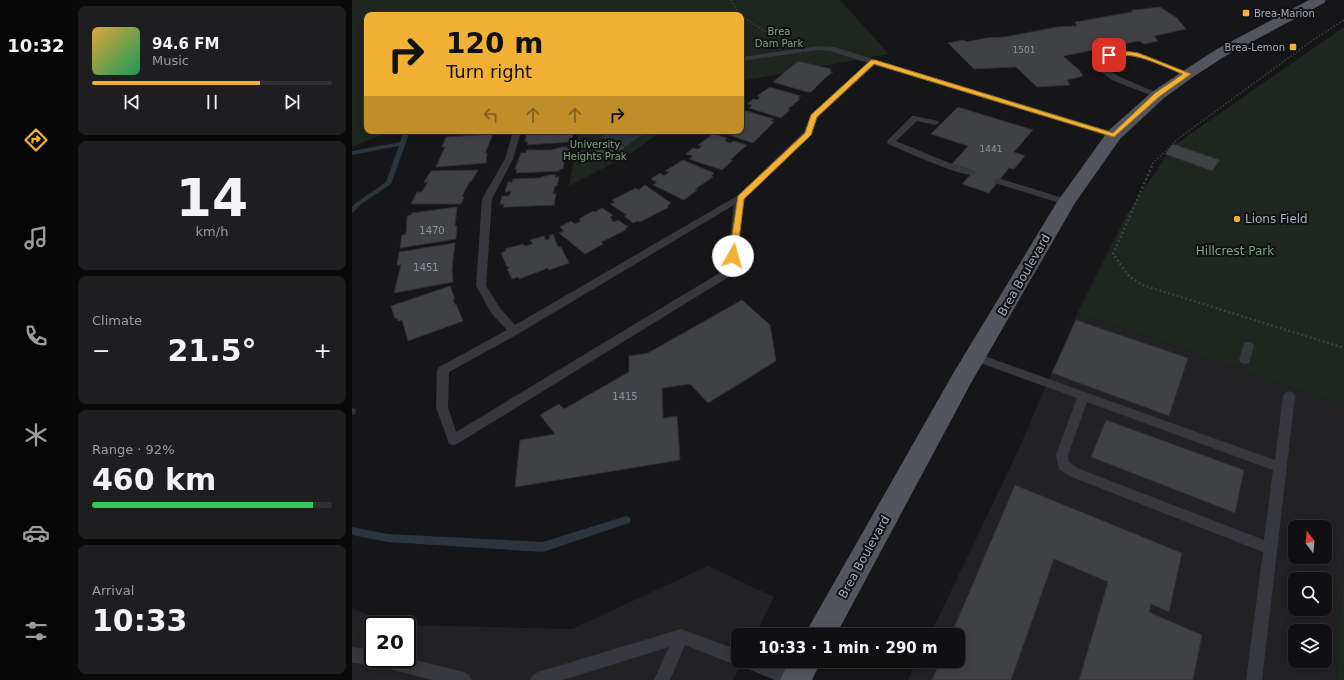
<!DOCTYPE html>
<html lang="en">
<head>
<meta charset="utf-8">
<style>
  body { margin:0; font-family:"DejaVu Sans",sans-serif; background:#1e1e20; color:#f1f3f6; height:100vh; display:flex; flex-direction:column; font-size:15px; white-space:nowrap }
  * { box-sizing:border-box; margin:0 }
  p { font-size:13px; color:#9c9d9f }
  .icon { flex:none; width:22px; height:22px; fill:none; stroke:currentColor; stroke-width:2; stroke-linecap:round; stroke-linejoin:round }
  .map { position:relative; flex:1; overflow:hidden }
  .sheet { display:flex; flex-direction:column; gap:6px; padding:6px; background:#09090a; width:280px }
  .sheet>* { flex:none }
  .hud { position:absolute; left:12px; top:12px; width:380px; height:122px; border-radius:8px; box-shadow:0 2px 10px #0003,0 0 0 1px #303032; background:#f2b134; color:#111; overflow:hidden }
  .needle { width:26px; rotate:344deg }
  .controls { position:absolute; left:936px; top:520px; display:grid; gap:8px }
  .controls a { display:grid; place-items:center; width:44px; height:44px; border-radius:8px; background:#101012; box-shadow:0 2px 10px #0003,0 0 0 1px #303032; font-size:20px }
  .speed { position:absolute; left:12px; top:616px; display:flex; gap:8px; font-size:20px; font-weight:700; text-align:center }
  .speed>* { display:grid; place-content:center; width:52px; height:52px; border-radius:50%; background:#101012; box-shadow:0 2px 10px #0003,0 0 0 1px #303032; line-height:1 }
  .speed .limit { border:2px solid #111; border-radius:6px; background:#fff; color:#111 }
  .pin { position:absolute; display:grid; place-items:center; width:34px; height:34px; color:#fff; margin:-17px; border-radius:8px; box-shadow:0 2px 6px #0006 }
  .me { position:absolute; width:44px; margin:-22px; rotate:7deg; stroke-linejoin:round; filter:drop-shadow(0 0 3px #0008) }
  .turn { display:flex; align-items:center; gap:14px; height:84px; padding:0 16px; font-size:18px }
  .turn .icon { width:52px; height:52px; stroke-width:2.5 }
  .turn b { display:block; font-size:28px; line-height:34px }
  .lanes { display:flex; align-items:center; height:38px; padding:0 16px; background:#0003; justify-content:center; gap:20px; direction:ltr }
  .lanes .off { opacity:.35 }
  .big { font-size:30px; font-weight:800; line-height:1.1 }
  .sheet .widget { flex:1; display:flex; flex-direction:column; justify-content:center; gap:6px; min-width:0; padding:0 14px; border-radius:8px; background:#1e1e20 }
  .sheet .dial { align-items:center; gap:0 }
  .dial b { font-size:52px; line-height:1 }
  .song { display:flex; align-items:center; gap:12px }
  .cover { width:48px; height:48px; border-radius:6px; background:linear-gradient(135deg,hsl(40 70% 55%),hsl(150 70% 35%)) }
  .played { height:4px; border-radius:2px; background:linear-gradient(90deg,#f2b134 70%,#303032 70%) }
  .keys { display:flex; justify-content:space-around; direction:ltr }
  .heat { display:flex; justify-content:space-between; align-items:center; font-size:22px; direction:ltr }
  .charge { height:6px; border-radius:3px; background:linear-gradient(90deg,#34c759 92%,#303032 0) }
  .trip { position:absolute; left:379px; top:628px; width:234px; height:40px; border-radius:8px; background:#101012; box-shadow:0 2px 10px #0003,0 0 0 1px #303032; font-weight:800; line-height:40px; text-align:center }
  main { display:flex; flex:1; min-height:0 }
  .dock { display:flex; flex-direction:column; width:72px; justify-content:space-around; align-items:center; background:#060607; color:#9c9d9f }
  .dock .icon { width:28px; height:28px }
  .dock .current { color:#f2b134 }
  .dock b { font-size:18px; color:#f1f3f6 }
  .map>svg:first-child { display:block }
  .built { fill:#222225; fill-rule:evenodd }
  .green { fill:#1e261f }
  .water { fill:#2c353c }
  .lines { fill:none; stroke-linecap:round; stroke-linejoin:round }
  .stream { fill:#2c353c; fill-rule:evenodd }
  .building { fill:#404145; stroke:#303034 }
  .path-far1 { stroke:#3d3f44; stroke-width:1.5; stroke-dasharray:1.5 2; stroke-linecap:butt }
  .path { stroke:#3d3f44; stroke-width:2.5; stroke-dasharray:2 2.5; stroke-linecap:butt }
  .service { fill:#37383d; fill-rule:evenodd }
  .primary { fill:#53555c; fill-rule:evenodd }
  .route { fill:#f2b134; stroke:#9d7322 }
  .poi-dot { fill:#f2b134; stroke:#111113; stroke-width:1.5 }
  .labels { text-anchor:middle; stroke-width:4; stroke-linejoin:round; paint-order:stroke }
  .far-number-label { font-size:9px; fill:#8e929b }
  .far-poi-label { font-size:10px; fill:#a8adb8; stroke:#111113; text-anchor:start }
  .far-park-label { font-size:10px; fill:#7fa381; stroke:#111113 }
  .number-label { font-size:10px; fill:#8e929b }
  .poi-label { font-size:12px; fill:#a8adb8; stroke:#111113; text-anchor:start }
  .park-label { font-size:12px; fill:#7fa381; stroke:#111113 }
  .street-label { font-size:12px; fill:#a8adb8; stroke:#111113 }
</style>
</head>
<body>
<main>
<nav class="dock">
<b>10:32</b>
<svg class="icon current" aria-label="directions" viewBox="0 0 24 24"><path d="M12 3l9 9-9 9-9-9zM9 14v-3h6M13 9l2 2-2 2"/></svg>
<svg class="icon" aria-label="music" viewBox="0 0 24 24"><path d="M9 18V5l10-2v13"/><circle cx="6" cy="18" r="3"/><circle cx="16" cy="16" r="3"/></svg>
<svg class="icon" aria-label="phone" viewBox="0 0 24 24"><path d="M5 4h4l2 5-3 2q2 4 5 5l2-3 5 2v4C11 20 4 13 5 4z"/></svg>
<svg class="icon" aria-label="climate" viewBox="0 0 24 24"><path d="M12 3v18M4 7l16 10M4 17L20 7"/></svg>
<svg class="icon" aria-label="car" viewBox="0 0 24 24"><path d="M5 17H2v-5l4-1 3-4h7l3 4 3 1v5h-3M9 17h6M6 11h13"/><circle cx="7" cy="17" r="2"/><circle cx="17" cy="17" r="2"/></svg>
<svg class="icon" aria-label="filters" viewBox="0 0 24 24"><path d="M4 7h16M4 17h16"/><circle cx="9" cy="7" r="2"/><circle cx="15" cy="17" r="2"/></svg>
</nav>
<section class="sheet">
<div class="widget">
<div class="song"><i class="cover"></i><div><b>94.6 FM</b><p>Music</p></div></div>
<div class="played"></div>
<div class="keys"><svg class="icon" aria-label="previous" viewBox="0 0 24 24"><path d="M18 5L8 12l10 7zM5 5v14"/></svg><svg class="icon" aria-label="pause" viewBox="0 0 24 24"><path d="M8 5v14M16 5v14"/></svg><svg class="icon" aria-label="next" viewBox="0 0 24 24"><path d="M6 5l10 7-10 7zM19 5v14"/></svg></div>
</div>
<div class="widget dial"><b>14</b><p>km/h</p></div>
<div class="widget"><p>Climate</p>
<div class="heat"><a>−</a><b class="big">21.5°</b><a>+</a></div>
</div>
<div class="widget"><p>Range · 92%</p><b class="big">460 km</b><div class="charge"></div></div>
<div class="widget"><p>Arrival</p><b class="big">10:33</b></div>
</section>
<div class="map">
<svg width="992" height="680" viewBox="0 0 992 680">
  <rect width="100%" height="100%" fill="#161618"/>
  <g class="built">
    <path d="M726 312 986 404 992 409V556L984 680H556L565 661H606V635H578L665 453ZM943 527H973V557H943ZM943 579H973V609H943ZM943 631H973V661H943Z"/>
    <path d="M356 566 422 597 403 635H386V661H391L381 680H0V608L39 625H49H21V659H55V625L220 629Z"/>
  </g>
  <g class="green">
    <path d="M0 0H488L537 54 389 81V15H15V131H39L0 147Z"/>
    <path d="M992 27V409L986 404 726 312 775 214 821 146Z"/>
    <path d="M227 131H310L278 154 217 186Z"/>
    <path d="M992 556V680H984Z"/>
  </g>
  <path class="water" d="M258 131H296L274 146 249 137Z"/>
  <g class="lines">
    <g class="stream">
      <path d="M52 131H58L39 184 8 205 2 212 0 213V207L4 203 34 182 47 146 0 155V151L48 142Z"/>
      <path d="M0 408 3 409 4 412 3 414 0 415Z"/>
      <path d="M274 516 277 517 279 520 277 523 191 552 36 542 0 535V527L36 534 191 542Z"/>
    </g>
  </g>
  <g class="building">
    <path d="M808 7 825 18 834 29 802 36 806 41 792 44 787 41 711 56 728 71 731 76 715 80 718 85 685 87 664 67 622 69 596 43 612 40 614 42 634 38 653 37 705 27 725 26 723 22 780 12V10H782Z"/>
    <path d="M446 61 479 69 478 72H481L473 78 459 92H455L421 82Z"/>
    <path d="M418 87 449 96 446 98 448 99 436 109 438 110 429 118 397 108 400 105 395 104 401 99 405 100 408 97 405 96Z"/>
    <path d="M606 107 681 130 662 152 673 156 662 169 657 168 637 193 610 184 622 171 600 164 616 146 579 134Z"/>
    <path d="M391 110 422 119 419 121 422 122 401 143 368 132 389 131V111Z"/>
    <path d="M97 131H131L96 134Z"/>
    <path d="M175 131H221V133L220 140H217V142L175 145 176 142H173Z"/>
    <path d="M141 134 133 153H135L134 163 84 167 93 147H90L94 137Z"/>
    <path d="M361 134 375 138 373 141 378 143 382 141 395 145 378 160H381L370 170 337 159 341 156 334 154 341 148 346 149 350 146 346 145Z"/>
    <path d="M258 142 273 147 255 160 240 154Z"/>
    <path d="M821 144 868 160 860 171 813 154Z"/>
    <path d="M210 147H216L215 149H218L216 156H213L211 169H208L207 171 164 173 165 169H163L169 153H174L175 150H199Z"/>
    <path d="M331 160 362 173 359 176 361 177 343 189 345 190 332 200 301 185 305 182 299 179 308 173 312 176 317 172 313 171Z"/>
    <path d="M126 170 120 181H118L112 192 110 197H112L109 204H59L65 192H70L76 182H72L79 171Z"/>
    <path d="M197 175H204L203 177H207L205 186H203L201 194 204 193 202 205 155 207H151L152 204H148L150 196H157L159 191 153 192 156 182H160L161 179 187 178Z"/>
    <path d="M293 185 319 203 315 206 317 207 288 222 286 221 281 223 272 216 275 215 258 204 263 202 260 200 284 188 286 190Z"/>
    <path d="M105 207 103 226H105L104 239 48 248 50 235 54 234 55 216 59 215 60 213Z"/>
    <path d="M250 208 261 215 258 217 261 220H259L262 222 266 220 276 227 273 229 274 230 249 242 251 244 233 254 207 233 212 231 208 227 219 221 223 224 229 221 227 219 241 211 243 212Z"/>
    <path d="M201 234 206 247H209L217 263 197 270 196 268 167 279 166 277 160 279 155 269 157 268 156 266 155 267 149 253 154 251 153 249 171 244 173 246 181 244 178 240 192 236 194 240 198 239 197 236Z"/>
    <path d="M103 243 100 269 101 282 42 293 49 265H45L47 252Z"/>
    <path d="M98 286 103 299H101L103 305 104 304 111 321 56 341 50 320 46 321 45 318 43 319 39 306Z"/>
    <path d="M390 300 418 325 424 361 356 403 338 384 310 388 311 418 325 416 328 460 163 487 168 440 203 434 188 415 207 404 212 409 277 372V356L296 353Z"/>
    <path d="M724 320 836 358 817 416 700 373Z"/>
    <path d="M754 420 892 470 883 513 739 457Z"/>
    <path d="M663 485 830 553 817 612 799 604 797 612 850 635 841 680H727L756 582 702 559 659 680H580L588 661H606V635H599Z"/>
  </g>
  <g class="lines">
    <g class="path-far1">
      <path d="M379 0 388 15"/>
      <path d="M389 16 422 37"/>
      <path d="M799 167 801 163 827 138 961 40 992 20"/>
    </g>
    <path class="path" d="M800 166 761 254 777 276 790 285 992 348"/>
    <g class="service">
      <path d="M466 46 482 47 765 133 766 135 765 137H759L523 65 466 117 459 135 392 199 383 273 105 444 101 445 97 444 84 407 85 370 87 367 155 330 140 314 124 286 130 199 153 159 161 131H169L161 159 140 199 134 286 148 308 163 325 385 196 452 132 459 114 516 63 478 51 466 50 389 61V57ZM382 205 374 269 104 432 96 407 97 372 166 334Z"/>
      <path d="M767 51 794 55 840 74 839 76H833C813 67 774 46 754 61L755 68 766 76 810 95 809 97H803L760 80 748 71 747 58 755 53Z"/>
      <path d="M560 116H563L586 121 587 123 583 125 565 121 544 141 595 162 623 171 624 173 623 175C611 178 550 150 536 144L535 142 536 140Z"/>
      <path d="M646 178 717 200 719 202 714 205 643 183 642 181 643 179Z"/>
      <path d="M896 342 900 343 902 346 897 363 893 364 889 363 887 360 892 343Z"/>
      <path d="M624 353 923 460 931 396 933 393 937 391 941 393 943 396 910 680H894L911 552 717 476 707 469 704 455 725 398 620 360 618 357 620 354ZM735 402 921 470 912 540 725 468 717 462 716 455Z"/>
      <path d="M329 629 386 650V661H413L447 675 450 680H423L389 666 388 665 386 666 333 645 318 680H302L317 647 211 680H178L181 675 186 672Z"/>
      <path d="M0 647 21 650V659L55 658 112 672 117 675 120 680H81L22 665 0 663Z"/>
    </g>
    <g class="primary">
      <path d="M957 0H974L972 3 875 55 841 77 812 98 768 139 723 203 619 383 484 635H453L458 625 602 372 705 202 756 131 800 92 831 71 865 49Z"/>
      <path d="M437 661H469L460 680H428Z"/>
    </g>
  </g>
  <path class="route" d="M773 51 786 53 839 74 808 96 762 137 522 64 465 117 459 135 392 199 385 256 381 259 377 256 386 196 453 133 459 115 519 60H523L761 133 803 93 831 74C815 68 798 59 781 56 773 54 760 59 754 55Z"/>
  <g class="poi-dot">
    <rect x="890" y="9" width="8" height="8" rx="2"/>
    <rect x="937" y="43" width="8" height="8" rx="2"/>
    <circle cx="885" cy="219" r="4"/>
  </g>
  <g class="labels">
    <g class="far-number-label">
      <text x="672" y="53">1501</text>
      <text x="639" y="152">1441</text>
    </g>
    <g class="far-poi-label">
      <text x="902" y="17">Brea-Marion</text>
      <text x="933" y="51" text-anchor="end">Brea-Lemon</text>
    </g>
    <g class="far-park-label">
      <text x="427" y="35">Brea<tspan x="427" dy="12">Dam Park</tspan></text>
      <text x="243" y="148">University<tspan x="243" dy="12">Heights Prak</tspan></text>
    </g>
    <g class="number-label">
      <text x="80" y="234">1470</text>
      <text x="74" y="271">1451</text>
      <text x="273" y="400">1415</text>
    </g>
    <g class="poi-label">
      <text x="893" y="223">Lions Field</text>
    </g>
    <g class="park-label">
      <text x="883" y="255">Hillcrest Park</text>
    </g>
    <g class="street-label">
      <text transform="translate(672 275) rotate(-60)" y="4">Brea Boulevard</text>
      <text transform="translate(512 557) rotate(-61)" y="4">Brea Boulevard</text>
    </g>
  </g>
</svg>
<div class="controls">
<a><svg class="needle" viewBox="-14 -14 28 28"><path d="M0-13l5 13h-10z" fill="#e53935"/><path d="M0 13l5-13h-10z" fill="#9c9d9f"/></svg></a>
<a><svg class="icon" aria-label="search" viewBox="0 0 24 24"><circle cx="10" cy="10" r="6"/><path d="M15 15l6 6"/></svg></a>
<a><svg class="icon" aria-label="layers" viewBox="0 0 24 24"><path d="M12 4l9 5-9 5-9-5zM3 14l9 5 9-5"/></svg></a>
</div>
<div class="speed"><div class="limit">20</div></div>
<div class="pin" style="left:757px;top:55px;background:#d93025"><svg class="icon" aria-label="arrive" viewBox="0 0 24 24"><path d="M6 21V4h12l-3 4 3 4H6"/></svg></div>
<svg class="me" style="left:381px;top:256px" viewBox="-20 -20 40 40"><circle r="19" fill="#fff"/><path d="M0-13L10 11 0 6-10 11z" fill="#f2b134"/></svg>
<div class="trip">10:33 · 1 min · 290 m</div>
<div class="hud">
<div class="turn"><svg class="icon" aria-label="right" viewBox="0 0 24 24"><path d="M7 20v-9h11M14 6l5 5-5 5"/></svg><div><b>120 m</b>Turn right</div></div>
<div class="lanes"><svg class="icon off" aria-label="left" viewBox="0 0 24 24"><path d="M17 20v-9H6M10 6l-5 5 5 5"/></svg><svg class="icon off" aria-label="ahead" viewBox="0 0 24 24"><path d="M12 20V5M6 11l6-6 6 6"/></svg><svg class="icon off" aria-label="ahead" viewBox="0 0 24 24"><path d="M12 20V5M6 11l6-6 6 6"/></svg><svg class="icon" aria-label="right" viewBox="0 0 24 24"><path d="M7 20v-9h11M14 6l5 5-5 5"/></svg></div>
</div>
</div>
</main>
</body>
</html>
